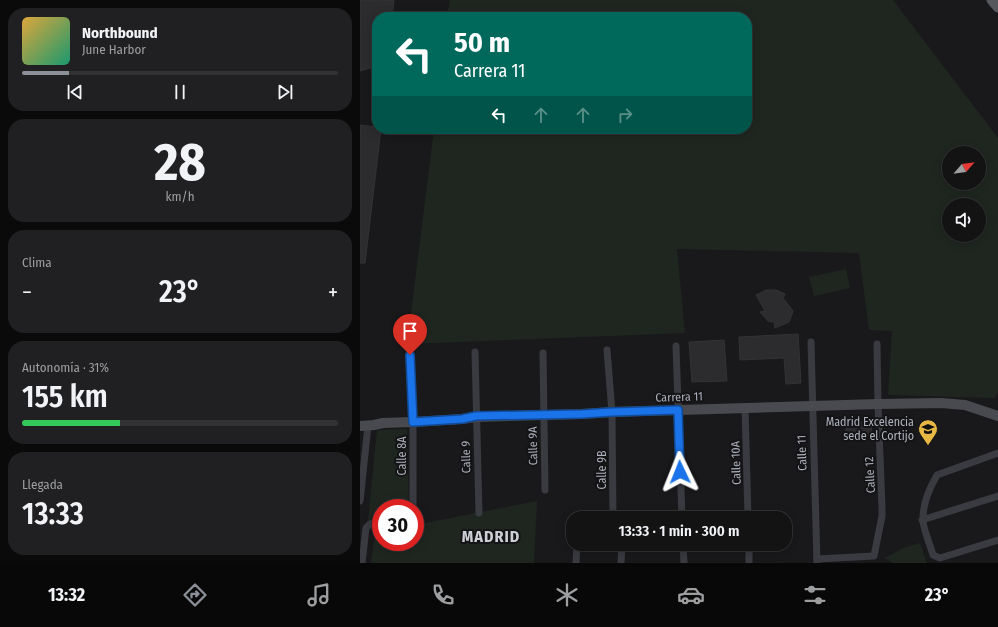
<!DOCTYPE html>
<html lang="es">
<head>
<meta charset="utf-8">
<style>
  body { margin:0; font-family:"Fira Sans Condensed",sans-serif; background:#202022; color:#f1f3f6; height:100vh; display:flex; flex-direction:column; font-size:15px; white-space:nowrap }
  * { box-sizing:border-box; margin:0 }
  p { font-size:13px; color:#9d9ea0 }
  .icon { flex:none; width:22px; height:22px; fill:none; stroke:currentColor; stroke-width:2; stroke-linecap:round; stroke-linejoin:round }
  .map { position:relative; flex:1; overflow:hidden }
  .sheet { display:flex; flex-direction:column; gap:8px; padding:8px; background:#0a0a0b; width:360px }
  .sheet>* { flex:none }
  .guide { position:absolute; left:12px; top:12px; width:380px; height:122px; border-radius:16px; box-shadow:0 2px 10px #0003,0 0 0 1px #323234; background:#00695c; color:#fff; overflow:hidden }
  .needle { width:26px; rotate:62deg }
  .fabs { position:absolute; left:582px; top:146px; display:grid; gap:8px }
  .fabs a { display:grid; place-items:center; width:44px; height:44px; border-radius:50%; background:#131314; box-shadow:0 2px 10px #0003,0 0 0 1px #323234; font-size:20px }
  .speed { position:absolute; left:12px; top:499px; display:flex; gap:8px; font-size:20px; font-weight:700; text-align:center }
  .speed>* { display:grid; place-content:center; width:52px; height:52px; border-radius:50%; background:#131314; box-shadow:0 2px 10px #0003,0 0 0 1px #323234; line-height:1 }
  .speed .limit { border:6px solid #d22; background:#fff; color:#111 }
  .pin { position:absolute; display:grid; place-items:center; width:34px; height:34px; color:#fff; margin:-41px -17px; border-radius:50% 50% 50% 0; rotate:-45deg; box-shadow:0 0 4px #0007 }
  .pin .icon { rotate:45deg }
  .me { position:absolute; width:44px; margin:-22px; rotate:358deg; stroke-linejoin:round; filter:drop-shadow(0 0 3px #0008) }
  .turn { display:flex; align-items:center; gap:14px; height:84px; padding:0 16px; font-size:18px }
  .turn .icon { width:52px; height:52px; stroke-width:2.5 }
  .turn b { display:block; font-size:28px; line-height:34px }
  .lanes { display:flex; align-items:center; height:38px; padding:0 16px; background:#0003; justify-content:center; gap:20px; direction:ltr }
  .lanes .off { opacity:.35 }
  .big { font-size:30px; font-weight:600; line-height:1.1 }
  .sheet .widget { flex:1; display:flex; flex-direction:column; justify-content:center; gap:6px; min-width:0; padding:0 14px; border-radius:16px; background:#202022 }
  .sheet .dial { align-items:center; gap:0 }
  .dial b { font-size:52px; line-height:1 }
  .song { display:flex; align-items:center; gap:12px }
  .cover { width:48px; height:48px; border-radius:6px; background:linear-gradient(135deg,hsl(40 70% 55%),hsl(160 70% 35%)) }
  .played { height:4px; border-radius:2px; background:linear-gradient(90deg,#8c9099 15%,#323234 15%) }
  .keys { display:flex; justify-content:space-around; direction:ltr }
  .heat { display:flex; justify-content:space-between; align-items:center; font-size:22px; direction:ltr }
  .charge { height:6px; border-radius:3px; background:linear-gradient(90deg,#34c759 31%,#323234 0) }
  .trip { position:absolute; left:206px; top:511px; width:226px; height:40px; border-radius:16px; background:#131314; box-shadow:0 2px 10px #0003,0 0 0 1px #323234; font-weight:600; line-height:40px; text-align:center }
  .menu { display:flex; height:64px; justify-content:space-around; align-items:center; background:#080808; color:#9d9ea0 }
  .menu .icon { width:28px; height:28px }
  .menu .on { color:#8c9099 }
  .menu b { font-size:18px; color:#f1f3f6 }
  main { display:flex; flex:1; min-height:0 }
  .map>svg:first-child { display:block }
  .green { fill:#1f2620; fill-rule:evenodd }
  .building { fill:#2c2c2f; stroke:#333337 }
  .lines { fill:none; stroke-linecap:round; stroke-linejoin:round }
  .street { stroke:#3a3b40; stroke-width:7 }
  .secondary { stroke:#484a4f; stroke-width:10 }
  .primary { stroke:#56585e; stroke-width:11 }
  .route-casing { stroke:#114b97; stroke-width:10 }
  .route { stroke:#1a73e8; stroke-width:7 }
  .labels { text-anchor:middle; stroke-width:4; stroke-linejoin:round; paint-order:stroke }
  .street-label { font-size:12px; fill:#acb0ba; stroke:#141416 }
  .poi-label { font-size:12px; fill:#acb0ba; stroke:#141416; text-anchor:end }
  .district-label { font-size:16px; font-weight:bold; letter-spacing:1px; fill:#cdcfd6; stroke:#141416 }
</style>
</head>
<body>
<main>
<section class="sheet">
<div class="widget">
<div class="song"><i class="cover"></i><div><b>Northbound</b><p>June Harbor</p></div></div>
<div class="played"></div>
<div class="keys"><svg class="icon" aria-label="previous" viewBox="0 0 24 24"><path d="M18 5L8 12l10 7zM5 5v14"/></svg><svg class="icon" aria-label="pause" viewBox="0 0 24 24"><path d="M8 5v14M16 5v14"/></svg><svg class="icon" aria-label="next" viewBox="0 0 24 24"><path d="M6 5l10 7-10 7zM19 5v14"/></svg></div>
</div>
<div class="widget dial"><b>28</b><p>km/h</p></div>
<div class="widget"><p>Clima</p>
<div class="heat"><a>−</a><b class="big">23°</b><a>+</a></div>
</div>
<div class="widget"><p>Autonomía · 31%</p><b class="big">155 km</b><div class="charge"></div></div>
<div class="widget"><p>Llegada</p><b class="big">13:33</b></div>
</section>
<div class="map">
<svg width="638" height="563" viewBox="0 0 638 563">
  <rect width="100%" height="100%" fill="#19191b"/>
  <g class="green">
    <path d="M90 0H533L638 138V391L635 398 528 395 532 331 509 330 499 253 317 249 325 333 47 344 74 129H387V17H87ZM589 153H619V183H589ZM589 205H619V235H589Z"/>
    <path d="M486 269 490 288 454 296 449 277Z"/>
    <path d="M47 429 49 508H21V518L8 520 17 430Z"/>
    <path d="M177 501 174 563H11L15 533 21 532V542H55V525Z"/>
    <path d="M560 543 566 561V563H533L525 558 543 548Z"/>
  </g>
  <g class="building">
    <path d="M0 0H34L32 17H17V66L0 71Z"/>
    <path d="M0 125 17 127V129H21L5 263H0Z"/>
    <path d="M406 290H416L425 294 423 298 433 311 429 322 415 328 414 322 408 321 400 312 405 311 396 295Z"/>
    <path d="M438 334 441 383 426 384 424 358 380 360 379 337Z"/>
    <path d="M364 340 367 381 332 382 329 342Z"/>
    <path d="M486 422H511L512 435 486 437Z"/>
  </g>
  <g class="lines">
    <g class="street">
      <path d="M451 342 457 563"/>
      <path d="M316 346 322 518"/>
      <path d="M247 350 252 412 253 517"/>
      <path d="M115 352 119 513"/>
      <path d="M183 353 185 490"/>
      <path d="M50 355 53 422V508"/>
      <path d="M385 407 388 518"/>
      <path d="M638 453 577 475 576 477C569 489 563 504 563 519 562 526 571 547 573 555L580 558 638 540"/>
      <path d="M0 501 8 426"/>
      <path d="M219 518V516L253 517 263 518"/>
      <path d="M562 520 638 496"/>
      <path d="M323 544 324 563"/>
      <path d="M389 544V563"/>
      <path d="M457 559 514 556 522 516V508L518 404 517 344"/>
      <path d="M2 563 6 528 10 524 21 521"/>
      <path d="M216 563 217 544"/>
      <path d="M261 563 262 544"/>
    </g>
    <path class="secondary" d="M0 426 14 425 23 423 53 422 102 419 116 417 222 414 252 412 518 404 581 403 605 405 638 416"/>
    <path class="primary" d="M632 0 638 7"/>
  </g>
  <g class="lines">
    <g class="route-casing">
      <path id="route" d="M50 355 53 422 102 419 116 416 222 414 252 412 318 410 320 472"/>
    </g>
    <use href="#route" class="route"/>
  </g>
  <defs>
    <g id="school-pin" transform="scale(1)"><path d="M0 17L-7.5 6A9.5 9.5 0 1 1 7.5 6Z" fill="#e7b844" stroke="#141416"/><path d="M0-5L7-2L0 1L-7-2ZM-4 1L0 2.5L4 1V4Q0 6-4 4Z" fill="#111"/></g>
  </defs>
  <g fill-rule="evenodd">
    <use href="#school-pin" x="568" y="429"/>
  </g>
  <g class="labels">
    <g class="street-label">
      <text transform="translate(319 397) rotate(-2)" y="4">Carrera 11</text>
      <text transform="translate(173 446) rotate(-91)" y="4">Calle 9A</text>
      <text transform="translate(442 453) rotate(-92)" y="4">Calle 11</text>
      <text transform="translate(42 456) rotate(-90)" y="4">Calle 8A</text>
      <text transform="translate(106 457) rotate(-91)" y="4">Calle 9</text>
      <text transform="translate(376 463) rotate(-92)" y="4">Calle 10A</text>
      <text transform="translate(242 470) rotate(-90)" y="4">Calle 9B</text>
      <text transform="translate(510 475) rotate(-93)" y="4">Calle 12</text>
    </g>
    <g class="poi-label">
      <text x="554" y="426">Madrid Excelencia<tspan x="554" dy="14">sede el Cortijo</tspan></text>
    </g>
    <g class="district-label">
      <text x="131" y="542">MADRID</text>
    </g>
  </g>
</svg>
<div class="fabs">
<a><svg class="needle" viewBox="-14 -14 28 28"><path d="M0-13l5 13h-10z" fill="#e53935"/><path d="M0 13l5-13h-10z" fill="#9d9ea0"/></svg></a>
<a><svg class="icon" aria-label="sound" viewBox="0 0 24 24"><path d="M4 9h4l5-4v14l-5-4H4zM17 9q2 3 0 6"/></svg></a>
</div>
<div class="speed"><div class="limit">30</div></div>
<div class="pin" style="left:50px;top:355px;background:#d93025"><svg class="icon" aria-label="arrive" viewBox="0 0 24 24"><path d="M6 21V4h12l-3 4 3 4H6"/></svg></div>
<svg class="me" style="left:320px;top:472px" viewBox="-20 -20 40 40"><path d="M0-17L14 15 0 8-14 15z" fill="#1a73e8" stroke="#fff" stroke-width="4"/></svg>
<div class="trip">13:33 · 1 min · 300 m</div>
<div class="guide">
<div class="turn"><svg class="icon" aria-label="left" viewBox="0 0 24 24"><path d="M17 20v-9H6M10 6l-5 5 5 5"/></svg><div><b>50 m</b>Carrera 11</div></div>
<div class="lanes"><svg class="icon" aria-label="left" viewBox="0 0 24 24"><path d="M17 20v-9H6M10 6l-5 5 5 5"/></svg><svg class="icon off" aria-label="ahead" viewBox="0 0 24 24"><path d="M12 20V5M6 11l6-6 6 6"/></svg><svg class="icon off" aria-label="ahead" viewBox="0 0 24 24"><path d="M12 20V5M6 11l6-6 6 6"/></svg><svg class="icon off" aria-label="right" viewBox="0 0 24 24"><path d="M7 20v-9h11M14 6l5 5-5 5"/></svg></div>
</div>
</div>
</main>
<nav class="menu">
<b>13:32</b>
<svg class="icon on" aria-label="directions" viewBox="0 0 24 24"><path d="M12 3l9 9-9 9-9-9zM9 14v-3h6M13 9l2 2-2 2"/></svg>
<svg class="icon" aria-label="music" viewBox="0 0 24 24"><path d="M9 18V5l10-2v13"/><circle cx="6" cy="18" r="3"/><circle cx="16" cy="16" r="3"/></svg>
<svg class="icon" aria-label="phone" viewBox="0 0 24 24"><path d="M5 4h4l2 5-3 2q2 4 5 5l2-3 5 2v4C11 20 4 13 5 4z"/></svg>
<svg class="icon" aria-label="climate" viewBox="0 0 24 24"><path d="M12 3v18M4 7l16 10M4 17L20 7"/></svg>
<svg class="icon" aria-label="car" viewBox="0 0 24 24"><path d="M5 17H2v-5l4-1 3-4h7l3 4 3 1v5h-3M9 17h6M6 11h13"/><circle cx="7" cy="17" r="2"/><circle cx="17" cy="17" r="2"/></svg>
<svg class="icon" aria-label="filters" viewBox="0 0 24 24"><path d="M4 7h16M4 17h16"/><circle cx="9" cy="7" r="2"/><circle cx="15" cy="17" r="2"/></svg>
<b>23°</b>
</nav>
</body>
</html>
